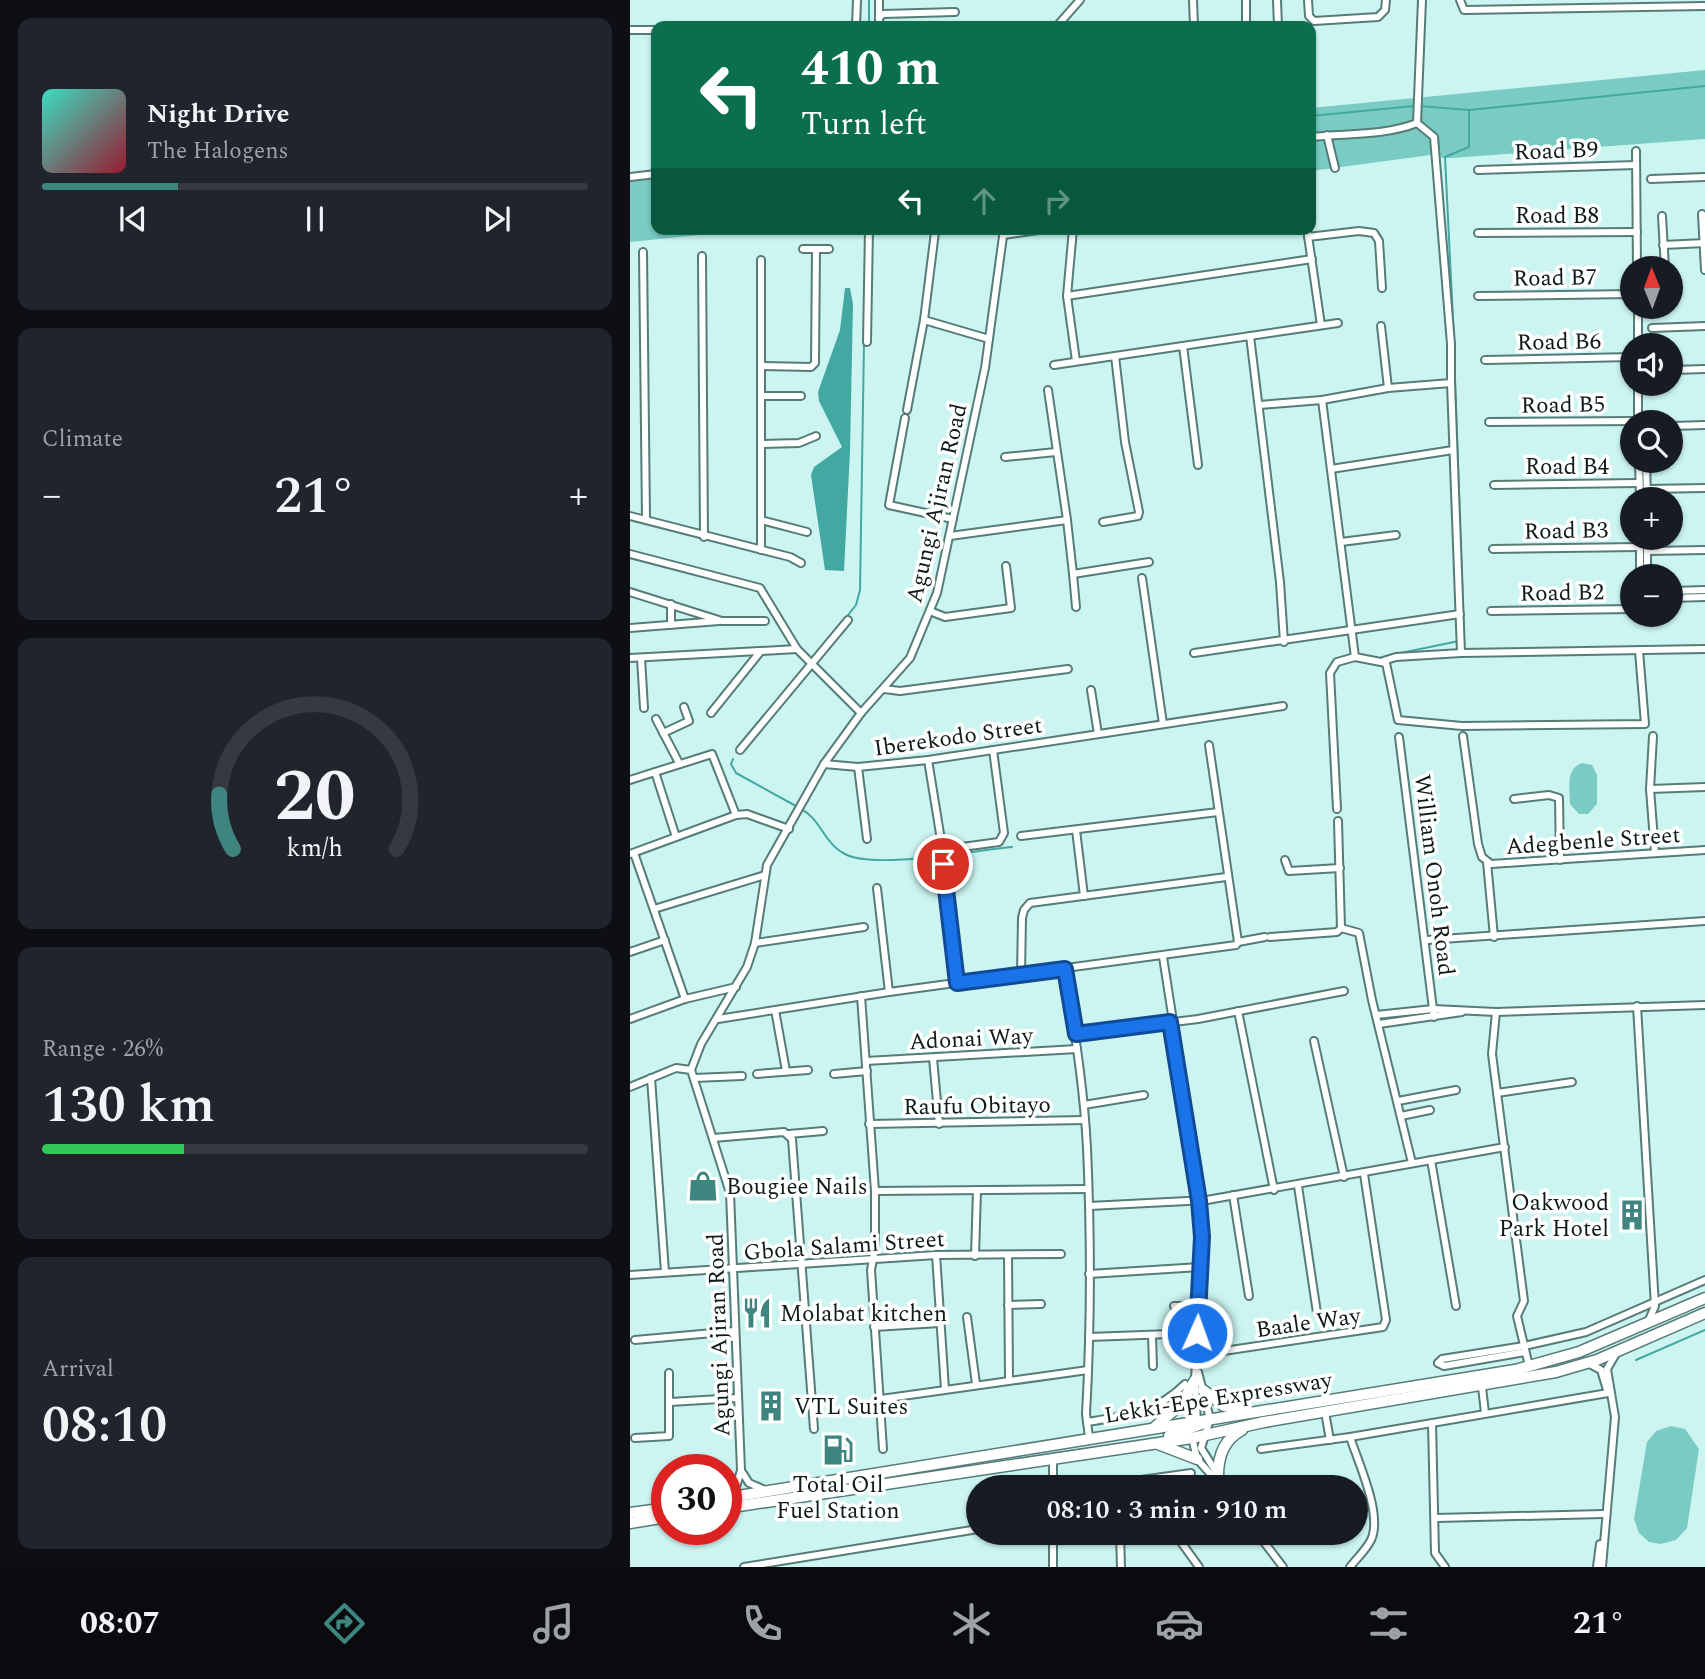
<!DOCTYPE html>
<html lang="en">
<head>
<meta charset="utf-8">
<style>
  body { margin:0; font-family:Spectral,serif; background:#20242c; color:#f1f3f6; height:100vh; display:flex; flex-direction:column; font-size:26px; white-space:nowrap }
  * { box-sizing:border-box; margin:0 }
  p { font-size:23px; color:#9ea1a6 }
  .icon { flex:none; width:38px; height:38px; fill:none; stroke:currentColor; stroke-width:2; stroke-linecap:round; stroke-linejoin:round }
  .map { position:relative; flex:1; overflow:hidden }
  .sheet { display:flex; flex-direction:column; gap:18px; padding:18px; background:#0d0f14; width:630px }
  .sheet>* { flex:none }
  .guide { position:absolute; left:21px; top:21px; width:665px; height:214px; border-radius:14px; box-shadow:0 2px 5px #0004; background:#0b6e4f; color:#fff; overflow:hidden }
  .needle { width:46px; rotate:359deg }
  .buttons { position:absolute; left:990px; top:256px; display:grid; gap:14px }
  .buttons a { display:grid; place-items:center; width:63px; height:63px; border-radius:50%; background:#171b24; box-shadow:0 2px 5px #0004; font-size:35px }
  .speed { position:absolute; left:21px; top:1454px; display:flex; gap:14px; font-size:35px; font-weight:700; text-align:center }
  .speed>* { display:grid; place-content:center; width:91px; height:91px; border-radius:50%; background:#171b24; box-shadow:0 2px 5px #0004; line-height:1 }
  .speed .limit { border:10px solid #d22; background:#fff; color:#111 }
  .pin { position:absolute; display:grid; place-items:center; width:60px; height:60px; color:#fff; margin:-30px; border:4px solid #fff; border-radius:50%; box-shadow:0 2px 7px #0007 }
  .me { position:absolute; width:77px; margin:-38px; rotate:2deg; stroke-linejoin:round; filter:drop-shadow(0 0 5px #0008) }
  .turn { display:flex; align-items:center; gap:24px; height:147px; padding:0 35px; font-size:32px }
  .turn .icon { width:91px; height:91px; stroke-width:2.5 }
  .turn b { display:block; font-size:49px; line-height:60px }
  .lanes { display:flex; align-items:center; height:66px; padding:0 35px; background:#0003; justify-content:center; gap:35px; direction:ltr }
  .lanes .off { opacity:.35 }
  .big { font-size:52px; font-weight:600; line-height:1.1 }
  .sheet .widget { flex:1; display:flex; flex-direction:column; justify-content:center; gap:10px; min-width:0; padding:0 24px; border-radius:14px; background:#20242c }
  .sheet .dial { align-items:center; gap:0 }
  .dial svg { height:182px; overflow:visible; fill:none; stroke:#363941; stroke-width:7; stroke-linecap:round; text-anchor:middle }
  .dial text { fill:#f1f3f6; stroke:none }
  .song { display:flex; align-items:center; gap:21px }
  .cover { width:84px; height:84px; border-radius:10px; background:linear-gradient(135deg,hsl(170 70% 55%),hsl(350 70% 35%)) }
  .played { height:7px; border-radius:4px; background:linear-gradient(90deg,#3e857f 25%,#363941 25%) }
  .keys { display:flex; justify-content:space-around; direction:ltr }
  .heat { display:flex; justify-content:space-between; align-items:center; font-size:38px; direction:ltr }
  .charge { height:10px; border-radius:5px; background:linear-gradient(90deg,#34c759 26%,#363941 0) }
  .trip { position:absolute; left:336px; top:1475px; width:402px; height:70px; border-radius:35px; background:#171b24; box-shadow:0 2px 5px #0004; font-weight:600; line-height:70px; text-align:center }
  .tab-bar { display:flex; height:112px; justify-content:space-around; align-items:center; background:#090b0e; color:#9ea1a6 }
  .tab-bar .icon { width:49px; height:49px }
  .tab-bar .on { color:#3e857f }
  .tab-bar b { font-size:32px; color:#f1f3f6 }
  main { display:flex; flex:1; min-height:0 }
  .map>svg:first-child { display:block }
  .green { fill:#79cbc3 }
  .water { fill:#43a8a1 }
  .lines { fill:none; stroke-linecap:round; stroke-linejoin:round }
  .stream { stroke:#43a8a1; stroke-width:2 }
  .minor-casing { stroke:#567c78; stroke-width:10 }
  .highway-casing { stroke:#567c78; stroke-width:13 }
  .minor { stroke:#fff; stroke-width:6 }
  .highway { stroke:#fff; stroke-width:10 }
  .route-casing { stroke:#114b97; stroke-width:18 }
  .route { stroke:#1a73e8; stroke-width:12 }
  .labels { text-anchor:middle; stroke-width:7; stroke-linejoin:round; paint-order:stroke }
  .street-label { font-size:23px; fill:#0d1c1a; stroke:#fff }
  .poi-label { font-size:23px; fill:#0d1c1a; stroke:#fff; text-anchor:start }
</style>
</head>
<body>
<main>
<section class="sheet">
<div class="widget">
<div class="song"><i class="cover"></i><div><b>Night Drive</b><p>The Halogens</p></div></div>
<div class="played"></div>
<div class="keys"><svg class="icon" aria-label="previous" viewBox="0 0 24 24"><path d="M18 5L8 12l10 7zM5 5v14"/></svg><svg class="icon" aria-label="pause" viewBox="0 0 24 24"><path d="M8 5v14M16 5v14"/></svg><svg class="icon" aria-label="next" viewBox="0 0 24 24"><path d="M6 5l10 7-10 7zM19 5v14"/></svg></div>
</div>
<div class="widget"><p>Climate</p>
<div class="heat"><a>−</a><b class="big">21°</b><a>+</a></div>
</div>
<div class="widget dial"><svg viewBox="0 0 100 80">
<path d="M14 69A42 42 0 1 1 86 69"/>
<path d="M14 69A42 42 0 0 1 8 45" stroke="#3e857f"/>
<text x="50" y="56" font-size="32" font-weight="700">20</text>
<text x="50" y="72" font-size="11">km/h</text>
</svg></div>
<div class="widget"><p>Range · 26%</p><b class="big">130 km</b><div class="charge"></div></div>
<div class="widget"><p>Arrival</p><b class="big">08:10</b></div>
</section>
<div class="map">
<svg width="1075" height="1567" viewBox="0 0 1075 1567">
  <rect width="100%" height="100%" fill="#ccf5f1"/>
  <g class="green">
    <path d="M1075 70V139L822 158H812L808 154 681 171V108Z"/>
    <path d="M26 175V229H128L0 242V177Z"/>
    <path d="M952 763 962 765 967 775V804L958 814H949L940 804C940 789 935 769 952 763Z"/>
    <path d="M1041 1426 1055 1429 1069 1449 1057 1528 1046 1540 1031 1544 1019 1542 1009 1533 1004 1519 1017 1442 1026 1431Z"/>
  </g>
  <path class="water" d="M215 288H220L223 304 220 451 214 571 195 570 181 475 184 467 212 447 189 401 188 392 210 330Z"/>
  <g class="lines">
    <g class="stream">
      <path d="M239 26V0"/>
      <path d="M789 106 839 110"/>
      <path d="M681 116 784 106"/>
      <path d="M235 260 236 229"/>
      <path d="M824 340 815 157 839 147V110L1075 86"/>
      <path d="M824 349 834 639"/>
      <path d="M199 639 226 605 230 590 234 343"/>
      <path d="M761 655 829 641"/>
      <path d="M103 759 101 764 106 773 166 806"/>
      <path d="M171 809C191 819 194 844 215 854 245 870 345 850 382 847"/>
      <path d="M1006 1360 1075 1330"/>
    </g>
    <g class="minor-casing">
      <g id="minor">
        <path d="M563 0 564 26"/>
        <path d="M616 0V26"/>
        <path d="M647 0 648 26"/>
        <path d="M678 0 679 16 684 21 748 17 755 10 756 0"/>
        <path d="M830 0 834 10 1075 6"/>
        <path d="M249 18 253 14 325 12"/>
        <path d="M226 26 227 0"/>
        <path d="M249 26V0"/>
        <path d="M427 26 450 0"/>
        <path d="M0 30H26"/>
        <path d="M697 135 705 168"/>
        <path d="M681 137C716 133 754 136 787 123L792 0"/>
        <path d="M1006 151 1007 268"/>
        <path d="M848 170 1006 165"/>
        <path d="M0 177 26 174"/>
        <path d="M1021 179 1075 177"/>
        <path d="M1072 214 1075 270"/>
        <path d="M1032 216 1035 268"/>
        <path d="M443 229 437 296 446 361"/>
        <path d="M677 229 691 325"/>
        <path d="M848 233 1007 232"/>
        <path d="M373 235 415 229"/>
        <path d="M678 237 729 231 744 233 749 241 752 288"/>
        <path d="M1033 245 1075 243"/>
        <path d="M173 249H199"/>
        <path d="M13 252 16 519"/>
        <path d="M72 256 74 537"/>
        <path d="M437 296 682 259"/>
        <path d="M848 296 1003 294"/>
        <path d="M1008 306V345"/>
        <path d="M294 320 359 339"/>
        <path d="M751 326 758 388"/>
        <path d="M1022 328 1075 326"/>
        <path d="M620 336 650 582 654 642"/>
        <path d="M237 342 239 229"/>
        <path d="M553 346 568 465"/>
        <path d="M855 360 1003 357"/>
        <path d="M424 365 708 323"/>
        <path d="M131 366 181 367 185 363 186 249"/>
        <path d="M1041 370 1075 369"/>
        <path d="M821 383 831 653"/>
        <path d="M1008 383V422"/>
        <path d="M418 390 437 520"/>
        <path d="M131 396H171"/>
        <path d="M692 400 758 388 821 383V344L804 137 787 123"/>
        <path d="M629 405 692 400 725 657 756 663 768 720 832 726 1015 724 1009 651"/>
        <path d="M277 410 294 320 305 232"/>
        <path d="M275 418 259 505 323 519"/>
        <path d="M859 422 1008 421"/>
        <path d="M1041 426 1075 425"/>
        <path d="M131 444 169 443 186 436"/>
        <path d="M375 457 426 452"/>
        <path d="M1009 460 1010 499"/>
        <path d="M1016 460 1017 499"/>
        <path d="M701 469 823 450"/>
        <path d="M864 485 1009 483"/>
        <path d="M1017 489 1075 488"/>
        <path d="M0 516 160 557 171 563"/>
        <path d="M131 520 177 532"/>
        <path d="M473 522 508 516 509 512 495 442 485 356"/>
        <path d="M320 536 437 520 443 574 519 562"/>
        <path d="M1010 537V576"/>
        <path d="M1017 537V576"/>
        <path d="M711 542 766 535"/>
        <path d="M863 549 1010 547"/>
        <path d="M131 550V260"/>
        <path d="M1017 551 1075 550"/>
        <path d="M0 554 130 588 167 649 231 713"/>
        <path d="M443 574 446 607"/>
        <path d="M512 578 533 724"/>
        <path d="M1041 591 1075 590"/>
        <path d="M0 592 92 621H135"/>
        <path d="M1041 598 1075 597"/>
        <path d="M300 611 315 617 381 608 376 566"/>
        <path d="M861 611 1003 609"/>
        <path d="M41 625V604"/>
        <path d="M0 628 89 621"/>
        <path d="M564 653 830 614"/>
        <path d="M0 658 167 649"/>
        <path d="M11 658 14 708"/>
        <path d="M753 661 766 657 831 653 1075 649"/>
        <path d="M254 689 270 691 438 669"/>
        <path d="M461 690 468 734"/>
        <path d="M81 713 130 652"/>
        <path d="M26 719 49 763"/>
        <path d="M33 733 59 721 54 707"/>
        <path d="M833 736 848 844 852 857 861 864 1075 850"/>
        <path d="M1023 736 1020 789 1025 853"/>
        <path d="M769 737 804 1017"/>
        <path d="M110 750 218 620"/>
        <path d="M298 760 312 846 317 849 369 842 374 833 363 750"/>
        <path d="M194 764 228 767 298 760 653 706"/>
        <path d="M228 767 237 839"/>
        <path d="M25 772 46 837"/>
        <path d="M0 780 82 754 106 815"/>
        <path d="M1020 789 1075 787"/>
        <path d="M884 799 919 795 929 798 930 860"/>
        <path d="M707 809 700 673 707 662 725 657"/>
        <path d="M708 821 711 928"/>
        <path d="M446 830 454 896"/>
        <path d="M391 836 588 812"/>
        <path d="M4 853 55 999"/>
        <path d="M0 854 106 815 117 814 159 829"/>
        <path d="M655 860 659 871 710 868"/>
        <path d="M857 862 864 937"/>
        <path d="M313 864 327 983"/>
        <path d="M247 888 259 992"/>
        <path d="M24 909 135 875"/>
        <path d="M640 937 707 932 711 928 729 933 742 1000 782 1163"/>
        <path d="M797 940 1075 921"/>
        <path d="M608 942 635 937"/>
        <path d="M125 943 234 927"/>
        <path d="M0 952 35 940"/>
        <path d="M533 957 565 1162 572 1237 565 1380 567 1424"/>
        <path d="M435 969C444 1028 454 1088 457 1148 461 1236 461 1326 456 1414L459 1437"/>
        <path d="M391 974 392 918 394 910 400 903 596 877"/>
        <path d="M231 996 245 1191V1248L241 1270 253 1449"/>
        <path d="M1007 1006 1025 1306 1019 1320"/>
        <path d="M145 1010 156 1071"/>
        <path d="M608 1011 644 1190"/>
        <path d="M866 1012 862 1054 894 1301 887 1316 899 1366"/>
        <path d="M746 1015 803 1009 866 1012 1075 1005"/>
        <path d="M0 1019 55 999 106 987"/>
        <path d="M88 1019 259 992 606 945 608 942 579 745"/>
        <path d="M749 1024 832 1012"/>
        <path d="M446 1034 568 1019 714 991"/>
        <path d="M684 1041 714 1177"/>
        <path d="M303 1058 309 1124"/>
        <path d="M236 1061 447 1049"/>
        <path d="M127 1074 178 1070"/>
        <path d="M204 1074 237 1071"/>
        <path d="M21 1078 35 1272"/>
        <path d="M64 1078 112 1076"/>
        <path d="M0 1087 46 1068 61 1070"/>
        <path d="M867 1093 942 1082"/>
        <path d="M768 1101 826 1090"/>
        <path d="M454 1105 514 1095"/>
        <path d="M771 1116 800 1110"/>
        <path d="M239 1124 455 1120"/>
        <path d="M159 1134 193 1131"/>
        <path d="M83 1138 154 1132 162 1139 184 1429"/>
        <path d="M801 1160 826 1306"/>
        <path d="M668 1186 687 1313"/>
        <path d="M245 1191 458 1189"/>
        <path d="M603 1195 619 1296"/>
        <path d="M459 1206 577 1200 875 1147"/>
        <path d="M306 1255 315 1389"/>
        <path d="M378 1255 379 1379"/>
        <path d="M345 1256 347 1190"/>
        <path d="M459 1274 570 1267"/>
        <path d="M0 1275 306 1255 431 1254"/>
        <path d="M378 1305 411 1304"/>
        <path d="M544 1306H568"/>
        <path d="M337 1317 346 1384"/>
        <path d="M244 1327 310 1323"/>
        <path d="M522 1336 523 1366"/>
        <path d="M459 1337 567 1333"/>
        <path d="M5 1340 105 1331"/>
        <path d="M567 1355 753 1327 756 1320 734 1174"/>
        <path d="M808 1363 812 1359 894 1346 956 1332 1075 1280"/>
        <path d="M808 1363 814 1366 895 1352"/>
        <path d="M958 1363 971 1370 977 1390"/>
        <path d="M568 1372 580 1419 571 1448 588 1475"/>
        <path d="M852 1387 855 1413"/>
        <path d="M251 1399 458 1370"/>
        <path d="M40 1402 107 1398"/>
        <path d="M695 1412 700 1440"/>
        <path d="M457 1422C496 1416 526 1413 555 1384"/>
        <path d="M802 1423 805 1553 815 1567"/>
        <path d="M562 1437 567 1459 593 1488"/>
        <path d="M720 1437C728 1462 753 1515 741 1540 736 1550 727 1558 720 1567"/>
        <path d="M5 1438 39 1436V1373"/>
        <path d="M631 1449 720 1437 978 1393"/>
        <path d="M112 1472 119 1483 135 1490"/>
        <path d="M423 1480H511L561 1473"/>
        <path d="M423 1488V1459"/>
        <path d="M96 1494 107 1484 111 1470 100 1193 61 1070 71 1044 117 967 125 943 137 865 194 764 231 713 280 658 307 593 355 368 374 229"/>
        <path d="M806 1518 973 1514"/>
        <path d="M423 1533V1567"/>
        <path d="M490 1533 491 1567"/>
        <path d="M627 1533 653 1567"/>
        <path d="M546 1535 569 1567"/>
        <path d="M114 1567 348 1529"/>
        <path d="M967 1567 970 1544"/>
        <path d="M972 1567 985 1417 977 1369 987 1352"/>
      </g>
    </g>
    <g class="highway-casing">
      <g id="highway">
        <path d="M573 1390 594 1406 614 1411"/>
        <path d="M525 1427 551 1404 565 1380"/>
        <path d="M539 1436 574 1423"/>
        <path d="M528 1444 567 1459"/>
        <path d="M588 1476C588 1457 594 1439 612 1430"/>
        <path d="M96 1498 885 1370 949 1352 1075 1298"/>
        <path d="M96 1508 562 1438 634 1422 926 1372 967 1360 1075 1313"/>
        <path d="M0 1513 37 1508"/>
        <path d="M0 1523 37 1517"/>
      </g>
    </g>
    <use href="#minor" class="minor"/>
    <use href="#highway" class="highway"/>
  </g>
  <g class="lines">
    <g class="route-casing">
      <path id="route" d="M313 864 327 983 435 969 446 1034 540 1022 569 1201 572 1237 567 1333"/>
    </g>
    <use href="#route" class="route"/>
  </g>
  <defs>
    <g id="shop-bare" transform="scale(2.415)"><path d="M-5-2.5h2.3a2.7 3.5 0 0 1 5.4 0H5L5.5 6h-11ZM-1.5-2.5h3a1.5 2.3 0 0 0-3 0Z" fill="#3e857f" stroke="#fff" stroke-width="2.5" paint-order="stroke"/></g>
    <g id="building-bare" transform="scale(2.415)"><path d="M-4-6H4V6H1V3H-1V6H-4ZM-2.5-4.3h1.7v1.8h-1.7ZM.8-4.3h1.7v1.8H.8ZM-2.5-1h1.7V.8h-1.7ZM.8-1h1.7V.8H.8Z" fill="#3e857f" stroke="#fff" stroke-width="2.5" paint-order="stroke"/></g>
    <g id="restaurant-bare" transform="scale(2.415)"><path d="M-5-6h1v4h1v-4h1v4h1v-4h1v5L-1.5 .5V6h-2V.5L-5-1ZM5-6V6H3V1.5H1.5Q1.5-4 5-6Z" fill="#3e857f" stroke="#fff" stroke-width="2.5" paint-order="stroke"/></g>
    <g id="fuel-bare" transform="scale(2.415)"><path d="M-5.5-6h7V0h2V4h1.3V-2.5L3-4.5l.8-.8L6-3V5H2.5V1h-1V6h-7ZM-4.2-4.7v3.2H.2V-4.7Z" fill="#3e857f" stroke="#fff" stroke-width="2.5" paint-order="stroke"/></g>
  </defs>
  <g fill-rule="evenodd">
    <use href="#shop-bare" x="73" y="1186"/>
    <use href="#building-bare" x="1002" y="1215"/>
    <use href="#restaurant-bare" x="127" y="1313"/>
    <use href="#building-bare" x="141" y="1406"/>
    <use href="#fuel-bare" x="208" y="1450"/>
  </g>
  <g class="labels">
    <g class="street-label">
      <text transform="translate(926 150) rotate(-2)" y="8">Road B9</text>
      <text x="927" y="223">Road B8</text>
      <text transform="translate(925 277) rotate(-1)" y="8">Road B7</text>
      <text transform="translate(929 341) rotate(-1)" y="8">Road B6</text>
      <text transform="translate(933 404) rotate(-1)" y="8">Road B5</text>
      <text x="937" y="474">Road B4</text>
      <text transform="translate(306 503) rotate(-77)" y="8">Agungi Ajiran Road</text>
      <text transform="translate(936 530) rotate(-1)" y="8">Road B3</text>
      <text transform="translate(932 592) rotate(-1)" y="8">Road B2</text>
      <text transform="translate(328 736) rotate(-8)" y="8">Iberekodo Street</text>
      <text transform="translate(963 840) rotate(-4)" y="8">Adegbenle Street</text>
      <text transform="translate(805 875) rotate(83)" y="8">William Onoh Road</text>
      <text transform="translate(341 1038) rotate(-3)" y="8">Adonai Way</text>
      <text transform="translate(347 1105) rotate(-1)" y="8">Raufu Obitayo</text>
      <text transform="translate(214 1245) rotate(-4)" y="8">Gbola Salami Street</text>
      <text transform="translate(678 1322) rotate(-8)" y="8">Baale Way</text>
      <text transform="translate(88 1335) rotate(-92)" y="8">Agungi Ajiran Road</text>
      <text transform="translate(588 1397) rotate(-9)" y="8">Lekki-Epe Expressway</text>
    </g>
    <g class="poi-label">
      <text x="96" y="1194">Bougiee Nails</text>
      <text x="979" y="1210" text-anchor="end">Oakwood<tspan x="979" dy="26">Park Hotel</tspan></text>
      <text x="150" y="1321">Molabat kitchen</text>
      <text x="164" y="1414">VTL Suites</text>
      <text x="208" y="1492" text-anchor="middle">Total Oil<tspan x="208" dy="26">Fuel Station</tspan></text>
    </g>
  </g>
</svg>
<div class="buttons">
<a><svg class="needle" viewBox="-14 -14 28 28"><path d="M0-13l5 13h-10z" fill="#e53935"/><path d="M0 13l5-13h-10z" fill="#9ea1a6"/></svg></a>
<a><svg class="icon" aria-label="sound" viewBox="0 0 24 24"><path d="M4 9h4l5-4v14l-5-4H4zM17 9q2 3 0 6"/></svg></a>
<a><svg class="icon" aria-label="search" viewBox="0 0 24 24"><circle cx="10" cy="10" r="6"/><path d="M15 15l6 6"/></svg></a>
<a>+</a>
<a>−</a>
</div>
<div class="speed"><div class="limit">30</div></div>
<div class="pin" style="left:313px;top:864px;background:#d93025"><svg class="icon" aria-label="arrive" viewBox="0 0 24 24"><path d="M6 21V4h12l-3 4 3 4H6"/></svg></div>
<svg class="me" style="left:567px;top:1333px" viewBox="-20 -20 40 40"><circle r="17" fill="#1a73e8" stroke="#fff" stroke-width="3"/><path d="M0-11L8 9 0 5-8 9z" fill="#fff"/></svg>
<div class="trip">08:10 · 3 min · 910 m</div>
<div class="guide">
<div class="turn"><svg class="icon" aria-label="left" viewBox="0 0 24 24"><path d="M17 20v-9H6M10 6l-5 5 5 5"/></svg><div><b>410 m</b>Turn left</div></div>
<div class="lanes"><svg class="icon" aria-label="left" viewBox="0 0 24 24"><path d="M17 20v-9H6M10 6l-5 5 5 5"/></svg><svg class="icon off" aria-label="ahead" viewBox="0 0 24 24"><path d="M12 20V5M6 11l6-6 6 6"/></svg><svg class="icon off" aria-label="right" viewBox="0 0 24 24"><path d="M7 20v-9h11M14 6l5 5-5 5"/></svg></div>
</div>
</div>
</main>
<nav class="tab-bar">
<b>08:07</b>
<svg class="icon on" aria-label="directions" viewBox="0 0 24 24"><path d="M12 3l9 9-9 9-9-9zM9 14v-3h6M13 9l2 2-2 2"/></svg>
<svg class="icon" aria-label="music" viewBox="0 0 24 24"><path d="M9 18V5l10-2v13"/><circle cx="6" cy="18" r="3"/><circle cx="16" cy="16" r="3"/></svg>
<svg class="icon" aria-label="phone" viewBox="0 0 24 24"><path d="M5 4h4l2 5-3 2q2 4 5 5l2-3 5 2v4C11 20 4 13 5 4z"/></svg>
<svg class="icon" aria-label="climate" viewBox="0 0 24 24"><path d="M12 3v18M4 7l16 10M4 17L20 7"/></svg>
<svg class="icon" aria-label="car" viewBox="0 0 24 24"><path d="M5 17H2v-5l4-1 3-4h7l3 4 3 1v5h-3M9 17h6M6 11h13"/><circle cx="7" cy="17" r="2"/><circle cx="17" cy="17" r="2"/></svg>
<svg class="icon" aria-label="filters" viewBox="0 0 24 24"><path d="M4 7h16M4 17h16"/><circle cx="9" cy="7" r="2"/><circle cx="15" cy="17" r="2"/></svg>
<b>21°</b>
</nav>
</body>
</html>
